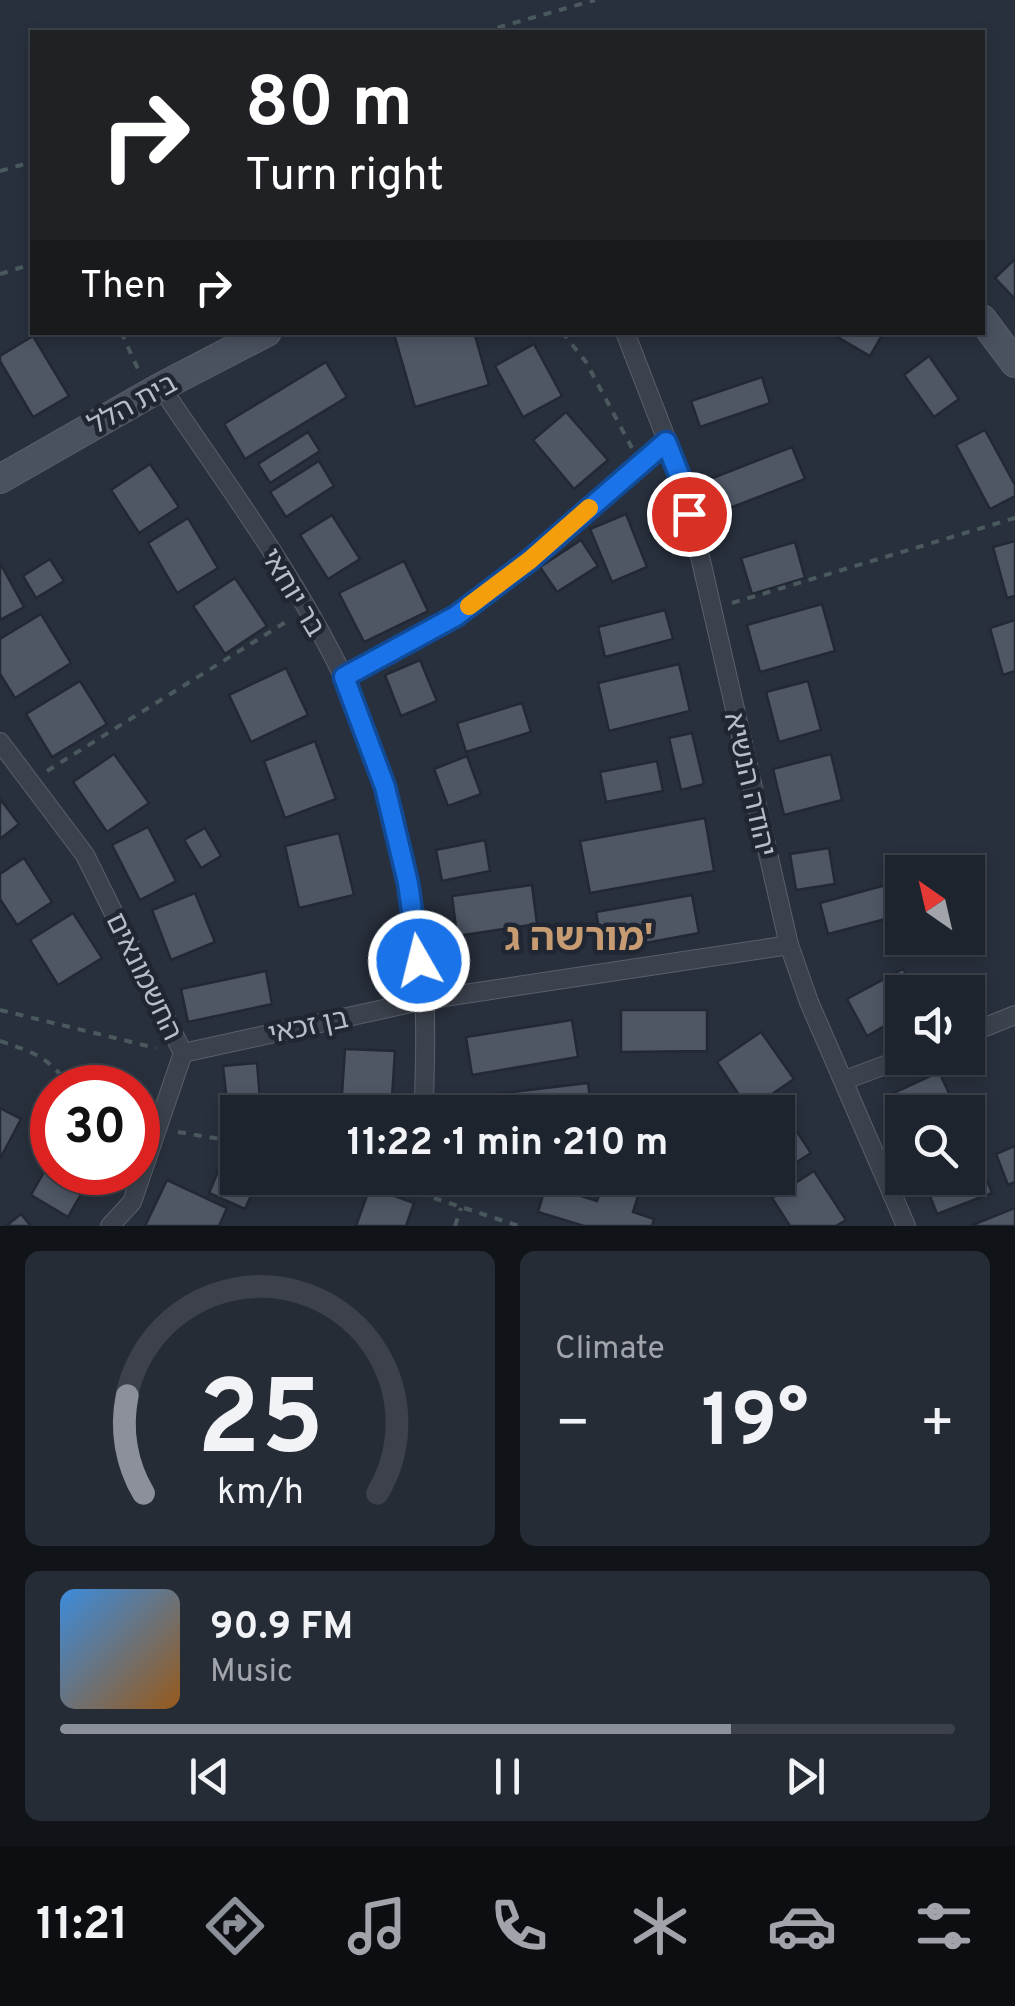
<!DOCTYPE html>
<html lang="en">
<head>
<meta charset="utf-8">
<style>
  body { margin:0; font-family:Overpass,"Noto Sans Hebrew",sans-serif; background:#262c36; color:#f1f3f6; height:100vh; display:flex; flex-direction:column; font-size:38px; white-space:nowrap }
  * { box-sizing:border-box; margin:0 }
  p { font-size:32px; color:#a1a4aa }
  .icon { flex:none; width:55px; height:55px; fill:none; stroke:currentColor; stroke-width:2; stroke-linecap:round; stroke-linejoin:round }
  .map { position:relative; height:1226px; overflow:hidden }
  .panel { display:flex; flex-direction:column; gap:25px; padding:25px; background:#101419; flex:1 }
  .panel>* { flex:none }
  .guide { position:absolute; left:30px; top:30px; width:955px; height:305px; border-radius:0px; box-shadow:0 5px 15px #0003,0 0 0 2px #3c414a; background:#202124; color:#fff; overflow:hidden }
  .needle { width:65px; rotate:326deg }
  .tools { position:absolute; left:885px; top:855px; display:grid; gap:20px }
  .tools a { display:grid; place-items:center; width:100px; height:100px; border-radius:0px; background:#1e242e; box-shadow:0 5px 15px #0003,0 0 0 2px #3c414a; font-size:50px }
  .speed { position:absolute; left:30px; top:1065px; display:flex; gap:20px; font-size:50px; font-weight:700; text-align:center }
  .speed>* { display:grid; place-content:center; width:130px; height:130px; border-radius:50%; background:#1e242e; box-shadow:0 5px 15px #0003,0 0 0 2px #3c414a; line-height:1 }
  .speed .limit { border:15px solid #d22; background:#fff; color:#111 }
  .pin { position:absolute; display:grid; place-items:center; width:85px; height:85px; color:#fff; margin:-42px; border:5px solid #fff; border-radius:50%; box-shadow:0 2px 10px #0007 }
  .me { position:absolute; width:110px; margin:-55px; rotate:352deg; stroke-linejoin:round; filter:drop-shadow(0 0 8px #0008) }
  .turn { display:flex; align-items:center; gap:35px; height:210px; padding:0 50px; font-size:45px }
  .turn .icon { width:130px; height:130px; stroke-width:2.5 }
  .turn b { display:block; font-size:70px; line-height:85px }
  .then { display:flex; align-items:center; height:95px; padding:0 50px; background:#0003; gap:20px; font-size:38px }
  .big { font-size:75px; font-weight:700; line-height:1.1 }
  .panel .widget { flex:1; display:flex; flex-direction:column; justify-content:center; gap:15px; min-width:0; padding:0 35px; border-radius:15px; background:#262c36 }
  .panel .dial { align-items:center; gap:0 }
  .dial svg { height:260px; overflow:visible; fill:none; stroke:#3c414a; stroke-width:7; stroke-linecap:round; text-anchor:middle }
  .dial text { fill:#f1f3f6; stroke:none }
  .song { display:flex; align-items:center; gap:30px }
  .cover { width:120px; height:120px; border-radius:15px; background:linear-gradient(135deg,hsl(210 70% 55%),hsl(30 70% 35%)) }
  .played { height:10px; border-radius:5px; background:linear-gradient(90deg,#8c9099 75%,#3c414a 75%) }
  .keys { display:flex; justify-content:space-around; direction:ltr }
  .heat { display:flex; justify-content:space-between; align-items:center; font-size:55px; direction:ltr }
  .panel .tiles { flex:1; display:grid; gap:25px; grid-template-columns:1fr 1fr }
  .widget:last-child { grid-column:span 2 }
  .trip { position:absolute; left:220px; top:1095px; width:575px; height:100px; border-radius:0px; background:#1e242e; box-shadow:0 5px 15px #0003,0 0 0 2px #3c414a; font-weight:700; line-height:100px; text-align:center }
  .menu { display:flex; height:160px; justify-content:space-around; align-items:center; background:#0c0e12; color:#a1a4aa }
  .menu .icon { width:70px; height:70px }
  .menu .active { color:#8c9099 }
  .menu b { font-size:45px; color:#f1f3f6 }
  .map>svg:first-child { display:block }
  .building { fill:#4f5765; stroke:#232934; stroke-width:2.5 }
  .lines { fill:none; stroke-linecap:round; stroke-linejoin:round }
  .lane-casing { stroke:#5a606b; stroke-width:11 }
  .street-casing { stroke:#5a606b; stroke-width:20 }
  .secondary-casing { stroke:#5a606b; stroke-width:30 }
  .path { stroke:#4a595d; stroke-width:4; stroke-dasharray:8 8; stroke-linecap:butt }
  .lane { stroke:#3c424d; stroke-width:9 }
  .street { stroke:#3c424d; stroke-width:18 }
  .secondary { stroke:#4a515f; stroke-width:28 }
  .route-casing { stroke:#114b97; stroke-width:25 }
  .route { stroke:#1a73e8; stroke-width:18 }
  .slow { stroke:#f59e0b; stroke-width:18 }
  .labels { text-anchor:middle; stroke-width:9; stroke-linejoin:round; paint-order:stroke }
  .street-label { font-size:28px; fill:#b8bdc8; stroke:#212732 }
  .district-label { font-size:38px; font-weight:bold; fill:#c89c72; stroke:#212732 }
</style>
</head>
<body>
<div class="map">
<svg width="1015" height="1226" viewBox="0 0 1015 1226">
  <rect width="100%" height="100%" fill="#28303d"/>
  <g class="building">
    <path d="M1015 259V299L995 278Z"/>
    <path d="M474 332 489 385 415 407 394 334Z"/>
    <path d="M829 332H884L870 356Z"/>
    <path d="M33 336 69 396 33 417 0 361V356Z"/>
    <path d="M534 344 562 396 523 417 495 366Z"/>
    <path d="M929 356 959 399 934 417 904 375Z"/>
    <path d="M326 362 347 397 245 459 224 424Z"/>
    <path d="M762 377 770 403 700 427 691 401Z"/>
    <path d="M566 412 608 460 574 489 533 440Z"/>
    <path d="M985 430 1015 485V496L990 509 956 445Z"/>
    <path d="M308 432 320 451 270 483 258 464Z"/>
    <path d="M792 447 805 479 722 511 710 479Z"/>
    <path d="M319 461 334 486 286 517 270 492Z"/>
    <path d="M150 464 179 507 139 533 111 490Z"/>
    <path d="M626 514 647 567 612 582 590 529Z"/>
    <path d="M332 515 360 559 328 579 300 535Z"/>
    <path d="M188 518 218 568 177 593 148 543Z"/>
    <path d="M581 540 598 566 557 592 540 567Z"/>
    <path d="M1015 541V596L1007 598 993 547Z"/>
    <path d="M795 542 805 578 752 594 741 558Z"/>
    <path d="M50 559 64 581 36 598 23 576Z"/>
    <path d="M404 561 428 611 364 642 339 593Z"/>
    <path d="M0 563 24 607 0 620Z"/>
    <path d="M235 578 267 626 225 654 193 606Z"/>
    <path d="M822 604 835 651 760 672 747 625Z"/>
    <path d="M665 610 673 639 605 657 598 627Z"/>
    <path d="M41 614 71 663 15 698 0 674V639Z"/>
    <path d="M1015 620V671L1003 675 990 628Z"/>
    <path d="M420 660 437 701 401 716 385 675Z"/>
    <path d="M679 664 690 711 609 731 598 683Z"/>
    <path d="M286 668 308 715 251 742 229 695Z"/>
    <path d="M80 681 107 724 52 757 26 714Z"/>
    <path d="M808 681 821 730 779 742 766 692Z"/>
    <path d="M522 703 531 732 466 752 457 723Z"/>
    <path d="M692 733 704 784 681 790 669 738Z"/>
    <path d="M315 741 336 799 285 818 264 761Z"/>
    <path d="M114 754 149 803 107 832 73 782Z"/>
    <path d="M831 754 842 800 784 815 773 769Z"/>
    <path d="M467 756 481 794 448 806 434 769Z"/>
    <path d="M657 761 663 791 606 802 600 772Z"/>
    <path d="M0 799 19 824 0 839Z"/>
    <path d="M705 818 714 871 590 893 580 841Z"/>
    <path d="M148 827 176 881 140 900 112 845Z"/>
    <path d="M205 828 221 856 201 868 184 840Z"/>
    <path d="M339 833 354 895 299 908 285 846Z"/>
    <path d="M485 840 490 871 442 881 436 850Z"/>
    <path d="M829 848 835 884 796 890 790 854Z"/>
    <path d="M24 858 52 902 17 925 0 899V874Z"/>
    <path d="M941 858 945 872H906L905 869Z"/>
    <path d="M893 883 901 915 828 934 820 903Z"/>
    <path d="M532 885 537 924 457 936 452 896Z"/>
    <path d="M195 893 215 942 171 960 152 910Z"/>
    <path d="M692 895 699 933 603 951 596 912Z"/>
    <path d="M73 913 102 958 58 985 30 940Z"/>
    <path d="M903 969 916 992H902V1016L867 1036 847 999Z"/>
    <path d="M266 971 272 1004 188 1022 181 989Z"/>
    <path d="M621 1010H707V1051L621 1052Z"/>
    <path d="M572 1020 578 1057 472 1075 466 1037Z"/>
    <path d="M761 1032 794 1079 749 1110 717 1062Z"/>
    <path d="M345 1049 395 1051 392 1097 342 1094Z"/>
    <path d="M257 1063 260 1099 227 1102 223 1066Z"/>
    <path d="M939 1072 958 1112H902V1125L889 1095Z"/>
    <path d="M588 1083 592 1112H497L495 1094Z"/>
    <path d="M0 1108 21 1119 0 1159Z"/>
    <path d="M786 1115 811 1153 778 1174V1120Z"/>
    <path d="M1015 1146V1182L1008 1185 996 1154Z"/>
    <path d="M974 1148 992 1193 937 1214 923 1178H968V1151Z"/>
    <path d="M52 1158V1172H94L68 1217 31 1195Z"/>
    <path d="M221 1164 238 1171V1178L258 1180 245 1209 209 1193Z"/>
    <path d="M814 1171 846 1220 836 1226H790L772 1198Z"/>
    <path d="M605 1178H644L633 1212 654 1219 652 1226H584L538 1212 546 1185 597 1201Z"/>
    <path d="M167 1180 227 1208 219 1226H145Z"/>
    <path d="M370 1187 414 1203 406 1226H356Z"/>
    <path d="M1015 1208V1226H970Z"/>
    <path d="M21 1214 31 1226H6Z"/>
  </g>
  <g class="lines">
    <g class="lane-casing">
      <path id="lane" d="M343 677 455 616 530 560 667 441"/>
    </g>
    <g class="street-casing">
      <g id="street">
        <path d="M625 332 683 482 789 945 809 1002 906 1226"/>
        <path d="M161 387C224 481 294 574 343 676 388 770 416 895 424 999 427 1036 424 1075 424 1112"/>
        <path d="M0 742 85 855 183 1053 132 1202 110 1226"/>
        <path d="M968 1034 1015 1015"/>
        <path d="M183 1053 425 1000 789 945"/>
        <path d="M845 1080 904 1058"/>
      </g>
    </g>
    <g class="secondary-casing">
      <g id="secondary">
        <path d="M982 319 1015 363"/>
        <path d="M0 479 161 387 267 332"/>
      </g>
    </g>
    <g class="path">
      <path d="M482 32 595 0"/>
      <path d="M0 171 32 162"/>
      <path d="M0 274 32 264"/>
      <path d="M121 332 138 369"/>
      <path d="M562 332 586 362 632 448"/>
      <path d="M732 603 1015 518"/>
      <path d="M47 771 289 620"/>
      <path d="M0 1010 156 1048"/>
      <path d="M0 1041C38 1054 46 1056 72 1088"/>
      <path d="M178 1132 238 1142"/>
      <path d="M373 1178 519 1226"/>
      <path d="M418 1192 422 1178"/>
      <path d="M455 1226 461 1208"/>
    </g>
    <use href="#lane" class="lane"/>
    <use href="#street" class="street"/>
    <use href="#secondary" class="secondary"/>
  </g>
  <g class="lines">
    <g class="route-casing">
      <path id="route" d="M419 961 408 883 385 787 344 677 456 616 530 560 666 442 682 482 689 514"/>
    </g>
    <use href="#route" class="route"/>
    <path class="slow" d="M469 606 530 560 589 508"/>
  </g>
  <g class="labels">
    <g class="street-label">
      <text transform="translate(132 403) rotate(-29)" y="10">בית הלל</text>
      <text transform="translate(294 592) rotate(59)" y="10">בר יוחאי</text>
      <text transform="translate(751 784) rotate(77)" y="10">יהודה הנשיא</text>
      <text transform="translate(145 976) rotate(64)" y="10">החשמונאים</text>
      <text transform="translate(308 1025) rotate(-12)" y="10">בן זכאי</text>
    </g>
    <g class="district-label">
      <text x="579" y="950">מורשה ג'</text>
    </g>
  </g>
</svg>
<div class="tools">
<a><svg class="needle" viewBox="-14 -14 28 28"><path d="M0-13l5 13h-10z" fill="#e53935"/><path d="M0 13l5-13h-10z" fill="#a1a4aa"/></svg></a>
<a><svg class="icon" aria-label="sound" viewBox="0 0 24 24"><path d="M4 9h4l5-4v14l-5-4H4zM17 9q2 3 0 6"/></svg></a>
<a><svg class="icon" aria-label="search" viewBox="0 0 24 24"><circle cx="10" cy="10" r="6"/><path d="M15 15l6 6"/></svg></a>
</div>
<div class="speed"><div class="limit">30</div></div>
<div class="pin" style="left:689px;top:514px;background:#d93025"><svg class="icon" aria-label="arrive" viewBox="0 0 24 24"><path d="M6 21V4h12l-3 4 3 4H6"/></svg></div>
<svg class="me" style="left:419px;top:961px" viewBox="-20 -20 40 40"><circle r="17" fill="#1a73e8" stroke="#fff" stroke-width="3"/><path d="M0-11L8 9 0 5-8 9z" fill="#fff"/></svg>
<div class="trip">11:22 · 1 min · 210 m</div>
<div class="guide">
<div class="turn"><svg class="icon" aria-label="right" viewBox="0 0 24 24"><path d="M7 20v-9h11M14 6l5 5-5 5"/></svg><div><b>80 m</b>Turn right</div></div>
<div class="then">Then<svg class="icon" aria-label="right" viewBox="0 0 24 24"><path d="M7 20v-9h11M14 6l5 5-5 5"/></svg></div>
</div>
</div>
<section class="panel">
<div class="tiles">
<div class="widget dial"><svg viewBox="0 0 100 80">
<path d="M14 69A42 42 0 1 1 86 69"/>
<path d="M14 69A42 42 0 0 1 9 39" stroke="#8c9099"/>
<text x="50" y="56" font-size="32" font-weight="700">25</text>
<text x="50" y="72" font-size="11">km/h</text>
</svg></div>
<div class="widget"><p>Climate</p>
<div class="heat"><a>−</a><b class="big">19°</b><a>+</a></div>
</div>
<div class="widget">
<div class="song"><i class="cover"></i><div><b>90.9 FM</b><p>Music</p></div></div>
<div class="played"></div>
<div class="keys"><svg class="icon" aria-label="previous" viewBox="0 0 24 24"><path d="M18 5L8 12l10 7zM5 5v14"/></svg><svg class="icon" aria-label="pause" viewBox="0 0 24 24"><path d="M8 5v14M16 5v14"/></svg><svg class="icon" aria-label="next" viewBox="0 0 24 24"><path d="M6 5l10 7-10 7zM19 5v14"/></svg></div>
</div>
</div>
</section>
<nav class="menu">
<b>11:21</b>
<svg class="icon active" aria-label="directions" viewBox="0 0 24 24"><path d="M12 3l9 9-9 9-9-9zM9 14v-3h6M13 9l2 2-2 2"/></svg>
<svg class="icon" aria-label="music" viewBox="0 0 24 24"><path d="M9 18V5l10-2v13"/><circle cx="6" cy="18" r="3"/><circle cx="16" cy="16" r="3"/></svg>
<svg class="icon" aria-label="phone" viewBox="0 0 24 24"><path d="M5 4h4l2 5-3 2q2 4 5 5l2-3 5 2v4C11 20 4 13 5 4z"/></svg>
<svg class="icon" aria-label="climate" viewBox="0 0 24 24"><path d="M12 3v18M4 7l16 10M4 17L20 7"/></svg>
<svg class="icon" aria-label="car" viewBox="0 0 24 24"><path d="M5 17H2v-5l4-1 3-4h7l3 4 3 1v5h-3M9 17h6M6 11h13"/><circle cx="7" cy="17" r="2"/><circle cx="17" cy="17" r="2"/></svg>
<svg class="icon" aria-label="filters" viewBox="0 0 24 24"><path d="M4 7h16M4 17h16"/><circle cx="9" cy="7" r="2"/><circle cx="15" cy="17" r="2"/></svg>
</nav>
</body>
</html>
